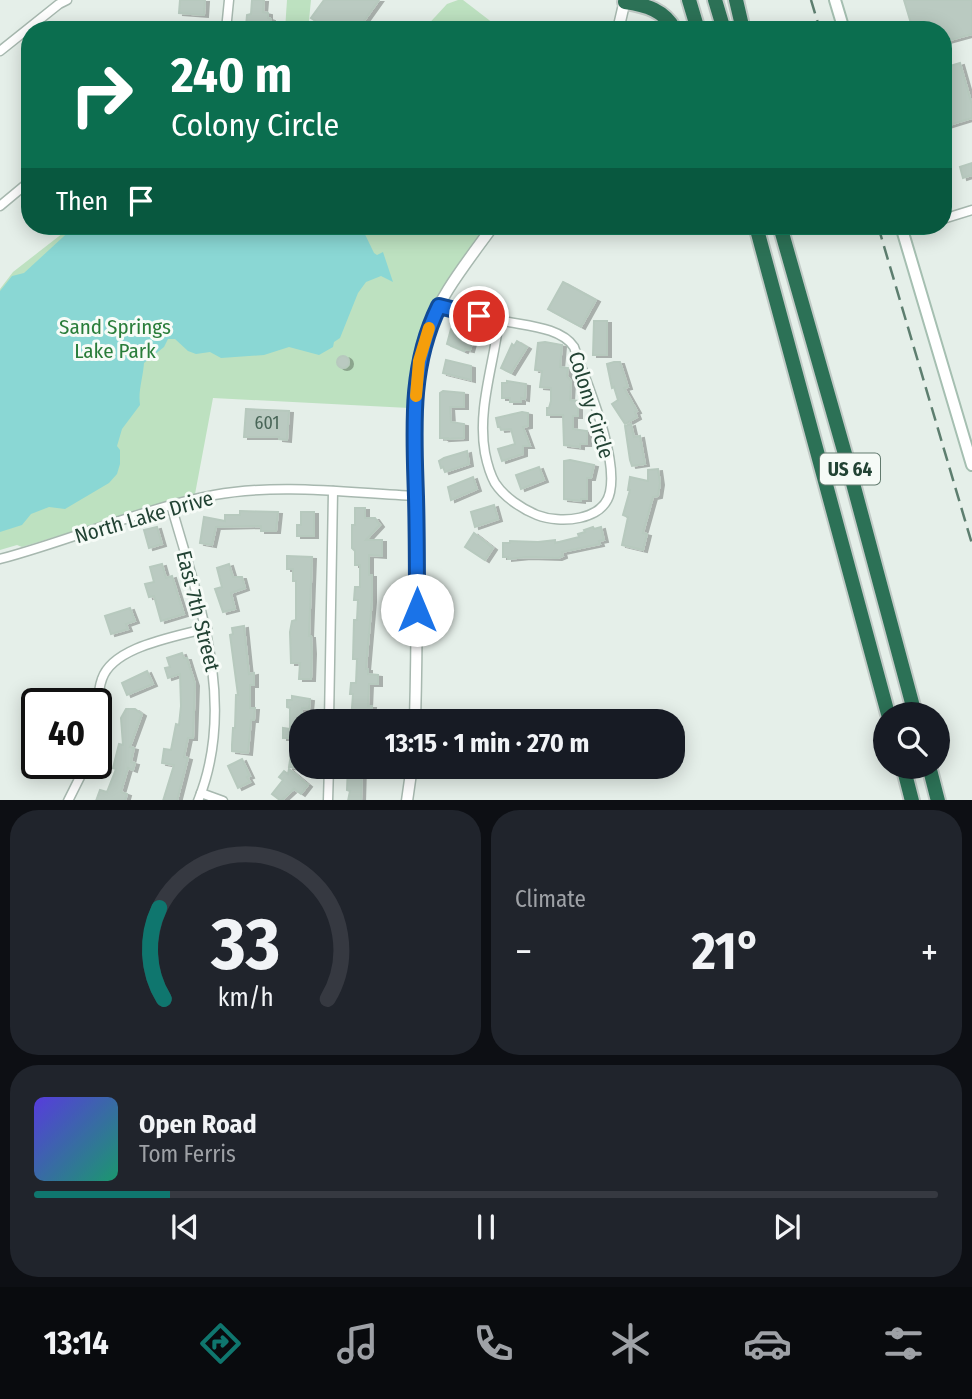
<!DOCTYPE html>
<html lang="en">
<head>
<meta charset="utf-8">
<style>
  body { margin:0; font-family:"Fira Sans Condensed",sans-serif; background:#20242c; color:#f1f3f6; height:100vh; display:flex; flex-direction:column; font-size:26px; white-space:nowrap }
  * { box-sizing:border-box; margin:0 }
  p { font-size:23px; color:#9ea1a6 }
  .icon { flex:none; width:38px; height:38px; fill:none; stroke:currentColor; stroke-width:2; stroke-linecap:round; stroke-linejoin:round }
  .map { position:relative; height:800px; overflow:hidden }
  .side { display:flex; flex-direction:column; gap:10px; padding:10px; background:#0d0f14; flex:1 }
  .side>* { flex:none }
  .top-card { position:absolute; left:21px; top:21px; width:931px; height:214px; border-radius:28px; box-shadow:0 4px 18px #0003; background:#0b6e4f; color:#fff; overflow:hidden }
  .tools { position:absolute; left:873px; top:702px; display:grid; gap:14px }
  .tools a { display:grid; place-items:center; width:77px; height:77px; border-radius:50%; background:#171b24; box-shadow:0 4px 18px #0003; font-size:35px }
  .speed { position:absolute; left:21px; top:688px; display:flex; gap:14px; font-size:35px; font-weight:700; text-align:center }
  .speed>* { display:grid; place-content:center; width:91px; height:91px; border-radius:50%; background:#171b24; box-shadow:0 4px 18px #0003; line-height:1 }
  .speed .limit { border:4px solid #111; border-radius:10px; background:#fff; color:#111 }
  .pin { position:absolute; display:grid; place-items:center; width:60px; height:60px; color:#fff; margin:-30px; border:4px solid #fff; border-radius:50%; box-shadow:0 2px 7px #0007 }
  .me { position:absolute; width:77px; margin:-38px; rotate:0deg; stroke-linejoin:round; filter:drop-shadow(0 0 5px #0008) }
  .turn { display:flex; align-items:center; gap:24px; height:147px; padding:0 35px; font-size:32px }
  .turn .icon { width:91px; height:91px; stroke-width:2.5 }
  .turn b { display:block; font-size:49px; line-height:60px }
  .then { display:flex; align-items:center; height:66px; padding:0 35px; background:#0003; gap:14px; font-size:26px }
  .big { font-size:52px; font-weight:700; line-height:1.1 }
  .side .card { flex:1; display:flex; flex-direction:column; justify-content:center; gap:10px; min-width:0; padding:0 24px; border-radius:28px; background:#20242c }
  .side .dial { align-items:center; gap:0 }
  .dial svg { height:182px; overflow:visible; fill:none; stroke:#363941; stroke-width:7; stroke-linecap:round; text-anchor:middle }
  .dial text { fill:#f1f3f6; stroke:none }
  .song { display:flex; align-items:center; gap:21px }
  .cover { width:84px; height:84px; border-radius:10px; background:linear-gradient(135deg,hsl(250 70% 55%),hsl(160 70% 35%)) }
  .played { height:7px; border-radius:4px; background:linear-gradient(90deg,#0f766e 15%,#363941 15%) }
  .keys { display:flex; justify-content:space-around; direction:ltr }
  .heat { display:flex; justify-content:space-between; align-items:center; font-size:38px; direction:ltr }
  .side .tiles { flex:1; display:grid; gap:10px; grid-template-columns:1fr 1fr }
  .card:last-child { grid-column:span 2 }
  .trip { position:absolute; left:289px; top:709px; width:396px; height:70px; border-radius:28px; background:#171b24; box-shadow:0 4px 18px #0003; font-weight:700; line-height:70px; text-align:center }
  .tab-bar { display:flex; height:112px; justify-content:space-around; align-items:center; background:#090b0e; color:#9ea1a6 }
  .tab-bar .icon { width:49px; height:49px }
  .tab-bar .selected { color:#0f766e }
  .tab-bar b { font-size:32px; color:#f1f3f6 }
  .map>svg:first-child { display:block }
  .green { fill:#bde1c0 }
  .water { fill:#8ad7d4 }
  .building { fill:#bacac1; stroke:#b7c9be; stroke-width:2; filter:url(#shadow) }
  .lines { fill:none; stroke-linecap:round; stroke-linejoin:round }
  .minor-casing { stroke:#a7b8af; stroke-width:11 }
  .tertiary-casing { stroke:#a7b8af; stroke-width:13 }
  .secondary-casing { stroke:#a5bfb1; stroke-width:14 }
  .motorway-casing { stroke:#c1cac6; stroke-width:18 }
  .minor { stroke:#fff; stroke-width:8 }
  .tertiary { stroke:#fff; stroke-width:10 }
  .secondary { stroke:#fff; stroke-width:10 }
  .motorway { stroke:#2c7156; stroke-width:14 }
  .rail { stroke:#5d7e6f; stroke-width:2.5; stroke-dasharray:14 7; stroke-linecap:butt }
  .route-casing { stroke:#114b97; stroke-width:18 }
  .route { stroke:#1a73e8; stroke-width:12 }
  .slow { stroke:#f59e0b; stroke-width:12 }
  .labels { text-anchor:middle; stroke-width:6; stroke-linejoin:round; paint-order:stroke }
  .number-label { font-size:18px; fill:#486557 }
  .shield { fill:#f6fbf7; stroke:#627a6e; stroke-width:2 }
  .shield-label { font-size:19px; font-weight:bold; fill:#224334 }
  .park-label { font-size:21px; fill:#297d3a; stroke:#f6fbf7 }
  .street-label { font-size:21px; fill:#224334; stroke:#f6fbf7 }
</style>
</head>
<body>
<div class="map">
<svg width="972" height="801" viewBox="0 0 972 801">
  <defs>
    <filter id="shadow"><feDropShadow dx="4" dy="2" stdDeviation="0" flood-color="#0004"/></filter>
  </defs>
  <rect width="100%" height="100%" fill="#e5efe9"/>
  <g class="green">
    <path d="M287 0H311L308 30H285Z"/>
    <path d="M458 0H463L502 30H423L447 4Z"/>
    <path d="M72 226H486L436 300 411 367 409 408 213 398 195 494 22 547 17 545 0 550V289L13 272Z"/>
  </g>
  <path class="water" d="M75 226H361L374 253 377 255 383 252 393 282 381 276 366 282 358 293 340 338 334 342 333 347 319 355 289 347 264 355 221 358 210 352 196 354 188 351 175 339H168L164 347 144 363C143 378 138 390 140 405L122 429 117 446 120 450V464L117 474 109 483 65 509 49 507 31 514 22 525 0 532V291L12 276 24 273Z"/>
  <g class="building">
    <path d="M180 0H205L204 15 179 13Z"/>
    <path d="M252 0H264L263 12 268 13V18L271 19 270 30 246 27 247 15 251 14Z"/>
    <path d="M324 0H379L362 24 370 30H329L311 18Z"/>
    <path d="M904 0H972V34L943 42V30H913Z"/>
    <path d="M960 63 972 105V118L943 127V68Z"/>
    <path d="M972 163V175L963 178 960 167Z"/>
    <path d="M563 282 596 300 581 327 548 309Z"/>
    <path d="M594 321H607V355H593Z"/>
    <path d="M451 329 474 336 470 350 465 349 464 351 447 344Z"/>
    <path d="M517 341 527 347 511 373 501 368 512 344 514 346Z"/>
    <path d="M545 342 562 345 560 367 568 368 567 376 571 381 570 400 578 401V416H573V429L587 431V444H580V447L564 445 563 415H547V408H549L551 401V388L540 387 542 371 535 370 538 343Z"/>
    <circle cx="343" cy="362" r="6"/>
    <path d="M446 360 471 366V380L443 373Z"/>
    <path d="M614 362H620L628 387 624 388 637 411 635 412 637 417 625 424 612 404 618 400 614 387 612 388 607 364Z"/>
    <path d="M507 381 526 384 525 399 521 398V402H510V398H502V383H507Z"/>
    <path d="M443 391 464 393V407H450L451 422 464 424V438L446 439 447 438H440V393Z"/>
    <path d="M246 409 289 411 287 440 279 439V437H244Z"/>
    <path d="M522 412 528 413V426L523 427 530 446H523V454L502 461 498 449 515 444 511 429 501 430 500 427H498L496 418Z"/>
    <path d="M631 424 634 437 640 436 645 464 632 466 630 460 625 426Z"/>
    <path d="M467 451 469 464 445 472 443 467 441 468 439 461 444 458Z"/>
    <path d="M570 460 594 465 591 478H587V499H581V501L564 499V461Z"/>
    <path d="M539 467 544 480 521 489 516 475Z"/>
    <path d="M658 469 660 483 658 496 653 497 643 533 647 534 643 550 622 545 628 517 623 515 630 490H628L630 477 648 481V470Z"/>
    <path d="M473 477 477 489 451 500 448 487Z"/>
    <path d="M494 505 498 519 475 527 471 512Z"/>
    <path d="M355 508H365V518H375L380 525 366 540H382V556L369 555V575H372V600L366 669H368V674L378 675V684H369L368 706H372L371 716H364V721H351L353 694H350L351 683H356L357 659H353L354 620H357L358 600H354L355 587H360V565H355V551L352 548V525H355Z"/>
    <path d="M240 511 278 512 276 531H261V526L216 527 212 545 200 543 204 517 225 521V515H240Z"/>
    <path d="M301 512H314V536H297V525H301Z"/>
    <path d="M157 527 162 544 149 548 144 530Z"/>
    <path d="M593 527 594 529 601 527 604 540 599 541 600 544 562 552 563 556 558 558 527 557 508 559V557H503V543H510V541L538 542 555 540V543L579 537 578 534 585 532 584 530Z"/>
    <path d="M474 533 493 548 485 560 465 547Z"/>
    <path d="M287 556 312 557 309 636H311L312 652 311 679H299L300 663H291L290 632 292 621 296 620V581H293V569H287Z"/>
    <path d="M162 564 166 578 172 576 184 614 161 621 154 596 149 597 145 584 154 582 150 567Z"/>
    <path d="M229 564 233 577H242L245 588 231 593 235 609 223 612 215 589 222 587 217 568Z"/>
    <path d="M130 608 135 621 126 624 128 629 111 634 105 616Z"/>
    <path d="M244 626 249 674 254 673V685H250V708H255L254 720H251L248 753 232 751V745L233 728H235L236 695H238L230 635 233 634 232 628Z"/>
    <path d="M182 653 184 658H187L195 684 193 738H188L184 757 188 758 177 801H163L174 765 162 763 164 749 171 750 176 724 179 725 181 706 180 674 168 678 165 668 170 667 167 658Z"/>
    <path d="M147 671 153 684 127 695 122 683Z"/>
    <path d="M292 696 310 699 309 709 302 708 301 738H283V728L290 729V708L287 707V700H292Z"/>
    <path d="M126 709H135L142 714 130 747 134 748 131 762 135 763 133 770 128 768 121 792 127 794 125 801H96L100 790 107 792 116 769 113 768 119 744 123 745 121 718Z"/>
    <path d="M291 754 301 756V768L289 767Z"/>
    <path d="M242 759 250 776 247 777 250 782 238 788 228 766Z"/>
    <path d="M348 766H362L361 801H348L350 791 347 790Z"/>
    <path d="M289 769 308 785 301 794 294 789 281 801 272 794 283 780 279 777 284 771 288 774Z"/>
  </g>
  <g class="lines">
    <g class="minor-casing">
      <g id="minor">
        <path d="M226 30 229 0"/>
        <path d="M0 51 59 4 67 0"/>
        <path d="M0 206 30 181"/>
        <path d="M943 219 972 210"/>
        <path d="M903 231 920 226"/>
        <path d="M439 306 499 320"/>
        <path d="M499 320C523 326 560 326 574 347 587 384 618 455 610 492 604 521 560 524 537 515 522 509 504 497 495 483 490 474 487 463 485 453 477 409 494 364 499 320Z"/>
        <path d="M171 505C198 600 238 703 198 801"/>
        <path d="M0 559C72 540 141 509 214 495 281 483 349 493 416 496"/>
        <path d="M329 721 333 491"/>
        <path d="M96 723C98 709 97 692 102 679 113 646 176 637 207 628"/>
        <path d="M201 793 223 801"/>
        <path d="M68 801 87 763"/>
        <path d="M328 801 329 766"/>
      </g>
    </g>
    <g class="tertiary-casing">
      <g id="tertiary">
        <path d="M618 30 625 0"/>
        <path d="M415 721C417 650 417 579 416 508 415 456 408 389 424 339 438 297 468 261 493 226"/>
        <path d="M407 801 412 766"/>
      </g>
    </g>
    <g class="secondary-casing">
      <g id="secondary">
        <path d="M835 0 844 30"/>
        <path d="M901 226 972 465"/>
      </g>
    </g>
    <g class="motorway-casing">
      <g id="motorway">
        <path d="M689 0 698 30"/>
        <path d="M715 0 724 30"/>
        <path d="M736 0 743 30"/>
        <path d="M625 2C646 5 664 10 675 30"/>
        <path d="M756 226 888 714"/>
        <path d="M780 226 847 461 915 714"/>
        <path d="M903 766 912 801"/>
        <path d="M929 766 938 801"/>
      </g>
    </g>
    <use href="#minor" class="minor"/>
    <use href="#tertiary" class="tertiary"/>
    <use href="#secondary" class="secondary"/>
    <use href="#motorway" class="motorway"/>
    <g class="rail">
      <path d="M811 0 820 30"/>
      <path d="M878 226 972 544"/>
    </g>
  </g>
  <g class="lines">
    <g class="route-casing">
      <path id="route" d="M417 610C417 572 417 535 416 497 414 430 409 367 439 306L479 316"/>
    </g>
    <use href="#route" class="route"/>
    <path class="slow" d="M416 396 419 361 429 328"/>
  </g>
  <g class="labels">
    <g class="number-label">
      <text x="267" y="429">601</text>
    </g>
    <rect class="shield" x="820" y="453.5" width="60" height="31" rx="5"/>
    <g class="shield-label">
      <text x="850" y="476">US 64</text>
    </g>
    <g class="park-label">
      <text x="115" y="334">Sand Springs<tspan x="115" dy="24">Lake Park</tspan></text>
    </g>
    <g class="street-label">
      <text transform="translate(591 405) rotate(73)" y="7">Colony Circle</text>
      <text transform="translate(144 517) rotate(-16)" y="7">North Lake Drive</text>
      <text transform="translate(198 611) rotate(76)" y="7">East 7th Street</text>
    </g>
  </g>
</svg>
<div class="tools">
<a><svg class="icon" aria-label="search" viewBox="0 0 24 24"><circle cx="10" cy="10" r="6"/><path d="M15 15l6 6"/></svg></a>
</div>
<div class="speed"><div class="limit">40</div></div>
<div class="pin" style="left:479px;top:316px;background:#d93025"><svg class="icon" aria-label="arrive" viewBox="0 0 24 24"><path d="M6 21V4h12l-3 4 3 4H6"/></svg></div>
<svg class="me" style="left:417px;top:610px" viewBox="-20 -20 40 40"><circle r="19" fill="#fff"/><path d="M0-13L10 11 0 6-10 11z" fill="#1a73e8"/></svg>
<div class="trip">13:15 · 1 min · 270 m</div>
<div class="top-card">
<div class="turn"><svg class="icon" aria-label="right" viewBox="0 0 24 24"><path d="M7 20v-9h11M14 6l5 5-5 5"/></svg><div><b>240 m</b>Colony Circle</div></div>
<div class="then">Then<svg class="icon" aria-label="arrive" viewBox="0 0 24 24"><path d="M6 21V4h12l-3 4 3 4H6"/></svg></div>
</div>
</div>
<section class="side">
<div class="tiles">
<div class="card dial"><svg viewBox="0 0 100 80">
<path d="M14 69A42 42 0 1 1 86 69"/>
<path d="M14 69A42 42 0 0 1 12 29" stroke="#0f766e"/>
<text x="50" y="56" font-size="32" font-weight="700">33</text>
<text x="50" y="72" font-size="11">km/h</text>
</svg></div>
<div class="card"><p>Climate</p>
<div class="heat"><a>−</a><b class="big">21°</b><a>+</a></div>
</div>
<div class="card">
<div class="song"><i class="cover"></i><div><b>Open Road</b><p>Tom Ferris</p></div></div>
<div class="played"></div>
<div class="keys"><svg class="icon" aria-label="previous" viewBox="0 0 24 24"><path d="M18 5L8 12l10 7zM5 5v14"/></svg><svg class="icon" aria-label="pause" viewBox="0 0 24 24"><path d="M8 5v14M16 5v14"/></svg><svg class="icon" aria-label="next" viewBox="0 0 24 24"><path d="M6 5l10 7-10 7zM19 5v14"/></svg></div>
</div>
</div>
</section>
<nav class="tab-bar">
<b>13:14</b>
<svg class="icon selected" aria-label="directions" viewBox="0 0 24 24"><path d="M12 3l9 9-9 9-9-9zM9 14v-3h6M13 9l2 2-2 2"/></svg>
<svg class="icon" aria-label="music" viewBox="0 0 24 24"><path d="M9 18V5l10-2v13"/><circle cx="6" cy="18" r="3"/><circle cx="16" cy="16" r="3"/></svg>
<svg class="icon" aria-label="phone" viewBox="0 0 24 24"><path d="M5 4h4l2 5-3 2q2 4 5 5l2-3 5 2v4C11 20 4 13 5 4z"/></svg>
<svg class="icon" aria-label="climate" viewBox="0 0 24 24"><path d="M12 3v18M4 7l16 10M4 17L20 7"/></svg>
<svg class="icon" aria-label="car" viewBox="0 0 24 24"><path d="M5 17H2v-5l4-1 3-4h7l3 4 3 1v5h-3M9 17h6M6 11h13"/><circle cx="7" cy="17" r="2"/><circle cx="17" cy="17" r="2"/></svg>
<svg class="icon" aria-label="filters" viewBox="0 0 24 24"><path d="M4 7h16M4 17h16"/><circle cx="9" cy="7" r="2"/><circle cx="15" cy="17" r="2"/></svg>
</nav>
</body>
</html>
